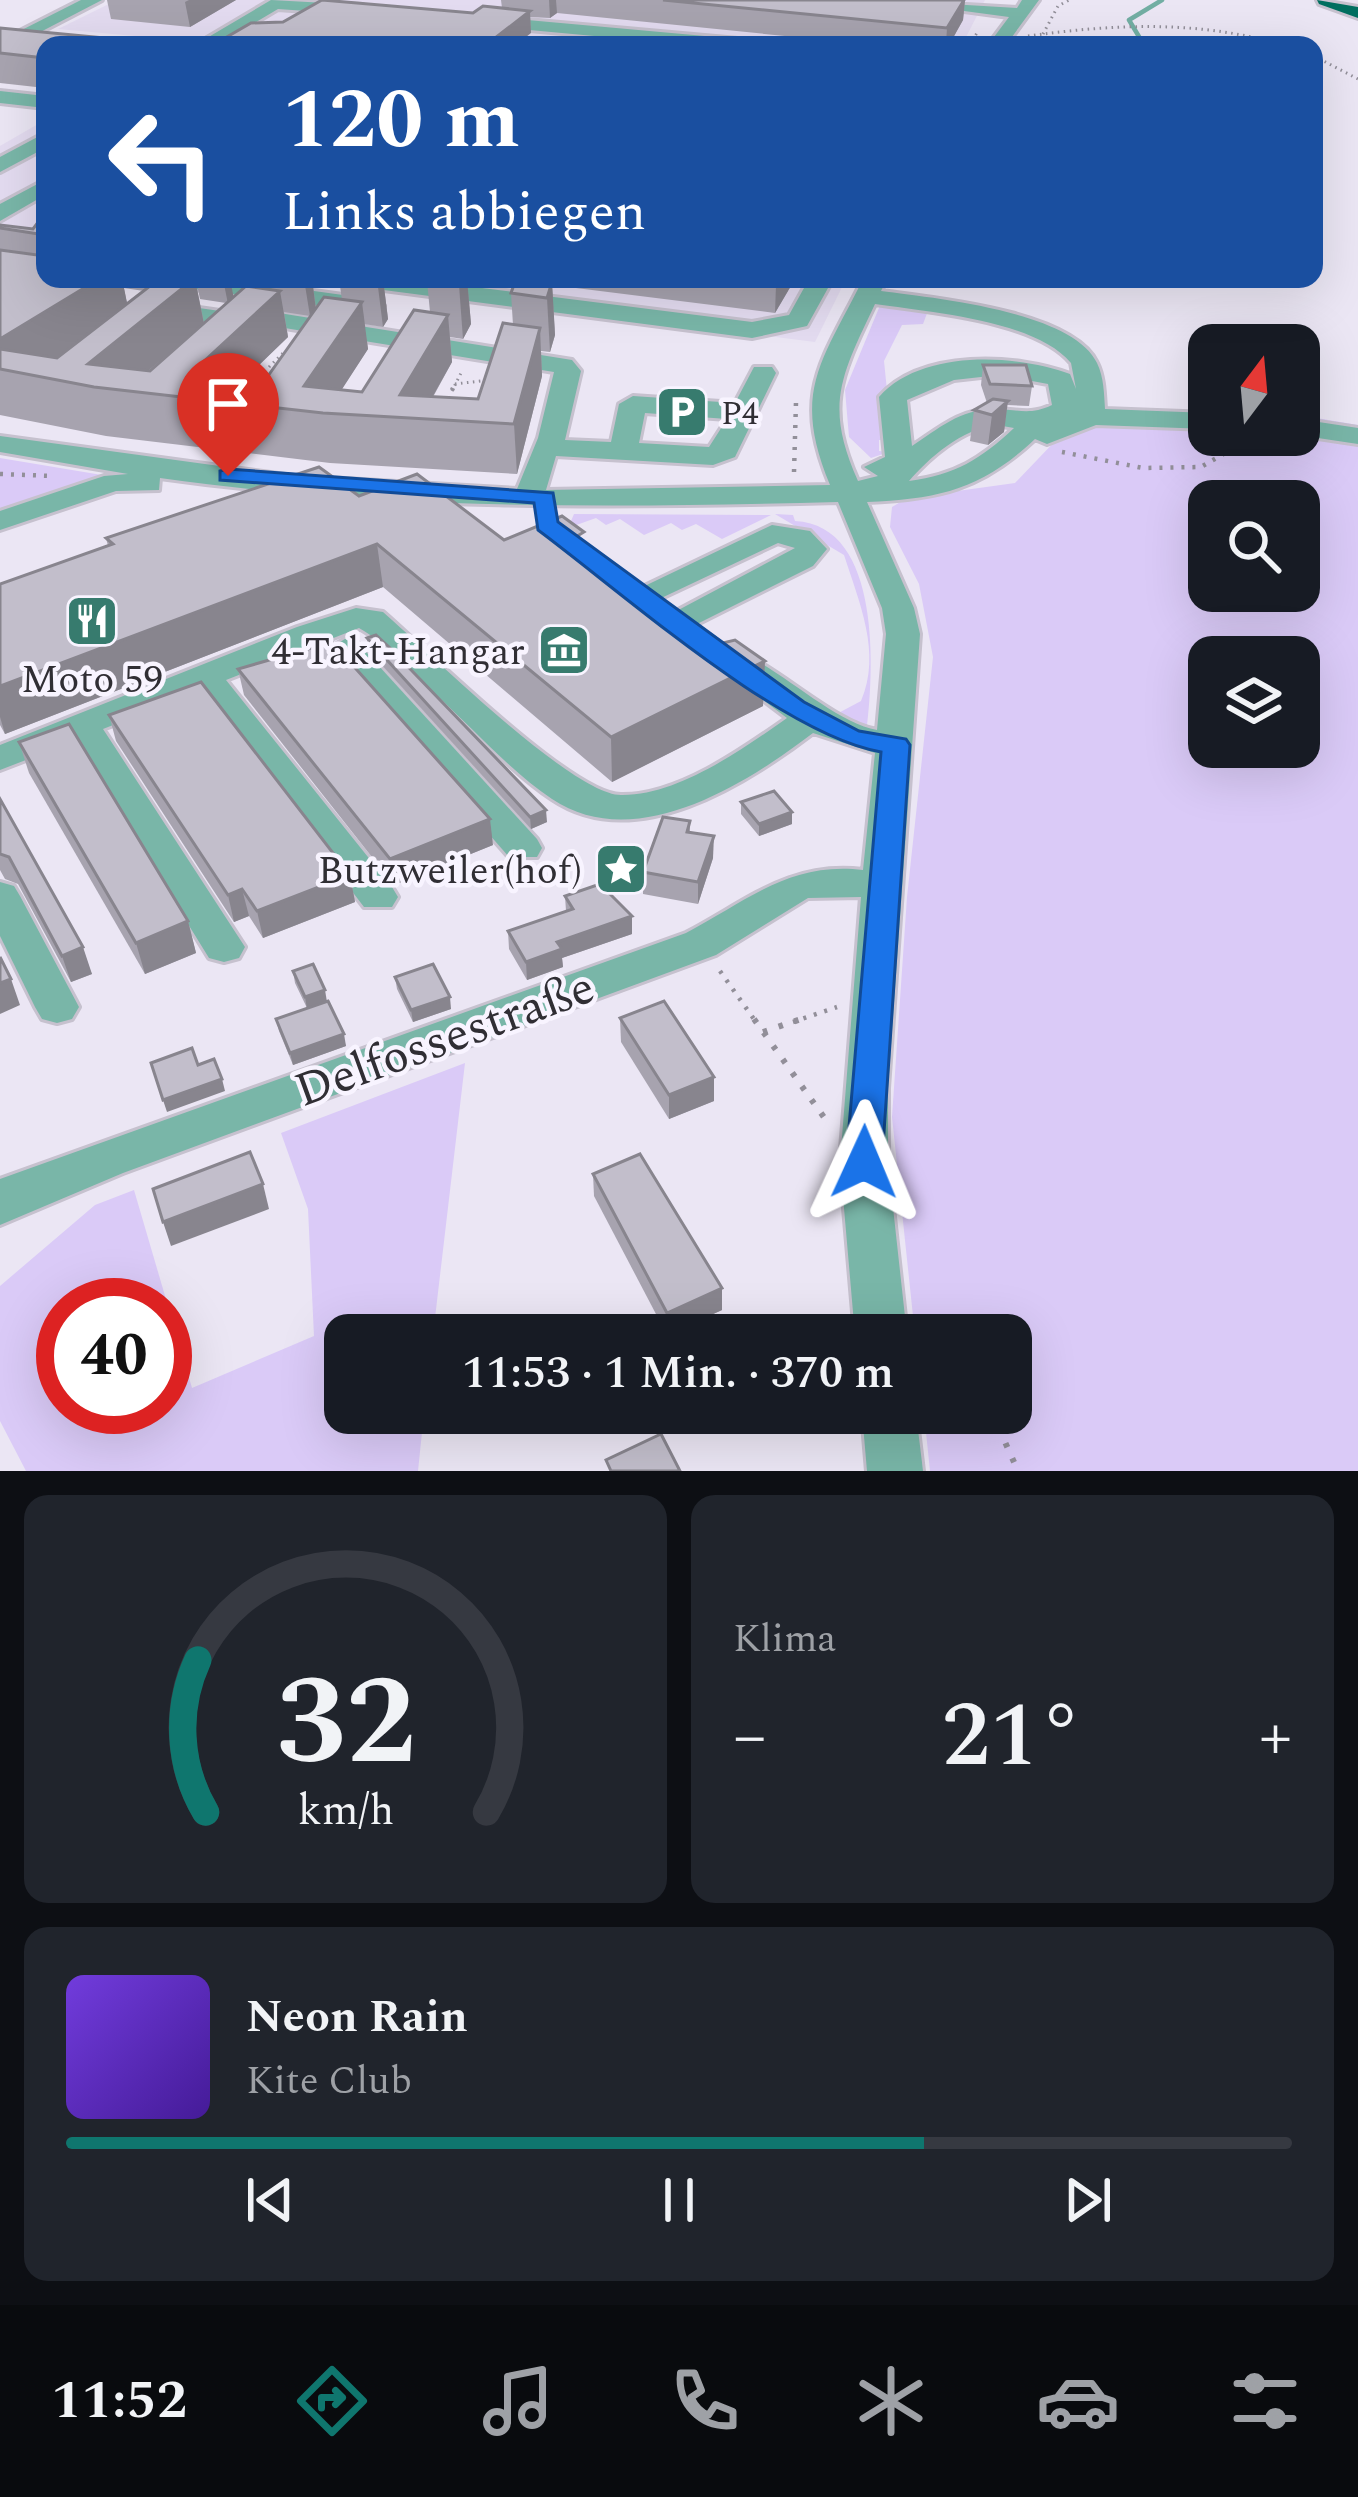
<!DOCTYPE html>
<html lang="de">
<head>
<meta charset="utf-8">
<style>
  body { margin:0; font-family:Spectral,serif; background:#20242c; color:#f1f3f6; height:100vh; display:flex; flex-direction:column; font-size:45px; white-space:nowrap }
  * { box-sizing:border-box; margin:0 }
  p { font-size:39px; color:#9ea1a6 }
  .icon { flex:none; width:66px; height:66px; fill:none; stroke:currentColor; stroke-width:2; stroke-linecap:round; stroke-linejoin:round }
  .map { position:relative; height:1471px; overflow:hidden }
  .side { display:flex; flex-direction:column; gap:24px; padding:24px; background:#0d0f14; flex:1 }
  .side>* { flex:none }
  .guide { position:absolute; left:36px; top:36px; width:1287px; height:252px; border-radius:24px; box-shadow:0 12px 48px #0002; background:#1a4fa0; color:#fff; overflow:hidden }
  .needle { width:78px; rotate:16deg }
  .tools { position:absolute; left:1188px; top:324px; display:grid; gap:24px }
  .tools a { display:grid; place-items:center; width:132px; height:132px; border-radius:24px; background:#171b24; box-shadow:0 12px 48px #0002; font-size:60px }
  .speed { position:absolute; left:36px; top:1278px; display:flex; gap:24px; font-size:60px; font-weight:700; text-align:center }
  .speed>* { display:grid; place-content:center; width:156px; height:156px; border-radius:50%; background:#171b24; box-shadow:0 12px 48px #0002; line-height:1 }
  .speed .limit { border:18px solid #d22; background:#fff; color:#111 }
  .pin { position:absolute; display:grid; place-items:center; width:102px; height:102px; color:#fff; margin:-123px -51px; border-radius:50% 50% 50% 0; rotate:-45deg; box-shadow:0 0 12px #0007 }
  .pin .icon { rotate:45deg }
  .me { position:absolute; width:132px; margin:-66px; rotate:1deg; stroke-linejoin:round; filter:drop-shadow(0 0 9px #0008) }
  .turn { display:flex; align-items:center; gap:42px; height:252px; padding:0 48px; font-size:54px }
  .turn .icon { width:156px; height:156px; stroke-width:2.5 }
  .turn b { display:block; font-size:84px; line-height:102px }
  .big { font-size:90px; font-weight:600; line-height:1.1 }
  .side .tile { flex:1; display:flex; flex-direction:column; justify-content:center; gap:18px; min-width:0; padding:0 42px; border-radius:24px; background:#20242c }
  .side .dial { align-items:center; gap:0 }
  .dial svg { height:312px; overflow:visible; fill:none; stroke:#363941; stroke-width:7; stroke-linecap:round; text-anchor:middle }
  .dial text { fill:#f1f3f6; stroke:none }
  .song { display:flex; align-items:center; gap:36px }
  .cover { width:144px; height:144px; border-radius:18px; background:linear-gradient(135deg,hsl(260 70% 55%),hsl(260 70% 35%)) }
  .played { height:12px; border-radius:6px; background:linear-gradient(90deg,#0f766e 70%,#363941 70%) }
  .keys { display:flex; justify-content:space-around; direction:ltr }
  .heat { display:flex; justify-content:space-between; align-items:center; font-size:66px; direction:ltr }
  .side .tiles { flex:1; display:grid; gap:24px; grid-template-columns:1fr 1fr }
  .tile:last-child { grid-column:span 2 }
  .trip { position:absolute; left:324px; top:1314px; width:708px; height:120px; border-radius:24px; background:#171b24; box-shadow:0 12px 48px #0002; font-weight:600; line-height:120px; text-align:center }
  .tab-bar { display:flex; height:192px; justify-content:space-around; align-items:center; background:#090b0e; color:#9ea1a6 }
  .tab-bar .icon { width:84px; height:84px }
  .tab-bar .selected { color:#0f766e }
  .tab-bar b { font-size:54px; color:#f1f3f6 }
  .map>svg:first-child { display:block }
  .built { fill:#e3dbf0 }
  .green { fill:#dacaf7; fill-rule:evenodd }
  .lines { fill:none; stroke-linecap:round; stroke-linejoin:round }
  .stream { stroke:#72aea3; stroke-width:4.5 }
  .minor-casing { stroke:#c6c1ce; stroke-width:6 }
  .highway-casing { stroke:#c6c1ce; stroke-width:6 }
  .path-far2 { stroke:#928f99; stroke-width:3; stroke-dasharray:1.5 4.5; stroke-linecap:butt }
  .path-far1 { stroke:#928f99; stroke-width:4.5; stroke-dasharray:3 8; stroke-linecap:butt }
  .path { stroke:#928f99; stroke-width:6; stroke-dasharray:4.5 12; stroke-linecap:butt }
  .minor { fill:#79b6a8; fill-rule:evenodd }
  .highway { fill:#006e5f; fill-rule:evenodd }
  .wall { fill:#a7a3af; fill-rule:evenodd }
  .shaded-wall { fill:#88858e }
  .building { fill:#c2becb; stroke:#88858e; stroke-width:3 }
  .route { fill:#1a73e8; stroke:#114b97; stroke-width:3 }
  .labels { text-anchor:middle; stroke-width:9; stroke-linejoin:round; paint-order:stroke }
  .far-poi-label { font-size:33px; fill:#302e34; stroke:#f8f4ff; text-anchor:start }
  .poi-label { font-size:39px; fill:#302e34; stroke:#f8f4ff; text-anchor:end }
  .near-street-label { font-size:48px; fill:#302e34; stroke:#f8f4ff }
</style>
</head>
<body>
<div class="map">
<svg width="1358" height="1471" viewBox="0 0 1358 1471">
  <rect width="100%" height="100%" fill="#ebe6f4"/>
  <g class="built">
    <path d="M117 0H985L962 45H173L179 40 58 29Z"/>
    <path d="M45 120V245L0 239V146Z"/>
    <path d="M317 279H846L815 342Z"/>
  </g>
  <g class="green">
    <path d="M881 303 929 308 923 324 902 325 884 361 892 440H879V451L889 452 871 458 849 437 845 390Z"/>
    <path d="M1176 411 1209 412V435H1299V415L1358 425V1471H930L924 1413H1011V1335H915L892 1117 907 897 933 657 919 584 890 527 892 507 907 498 1015 483 1059 437 1094 421ZM1209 501H1299V591H1209ZM1209 657H1299V747H1209Z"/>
    <path d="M0 458 114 477 0 515Z"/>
    <path d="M574 514 771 515 722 539 696 524 682 530 671 523 644 535 620 519 606 525 596 518 568 528Z"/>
    <path d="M775 514 793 515 795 521C883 525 874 675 866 735L829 718 861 701C882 653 859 602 844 555Z"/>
    <path d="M465 1063 433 1335H345V1413H424L418 1471H26L0 1421V1286L95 1205 134 1190 192 1388 314 1336 308 1209 281 1133ZM63 1305H165V1407H63Z"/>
  </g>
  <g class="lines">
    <path class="stream" d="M1144 45 1129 20 1162 0"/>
    <g class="minor-casing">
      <g id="minor">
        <path d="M81 0H102L0 53V41Z"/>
        <path d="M271 0 363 5 371 10 363 15 278 9 217 45H195Z"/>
        <path d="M882 0 1017 8 1022 0H1039L1006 45H988L1009 17Z"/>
        <path d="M483 16 749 40 758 45H691L477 25Z"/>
        <path d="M0 91 45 96V108L0 103Z"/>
        <path d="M45 133V148L0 172V157Z"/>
        <path d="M45 180V195L0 221V204Z"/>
        <path d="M161 279H226L372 299 384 306 372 313 173 286Z"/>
        <path d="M341 279H410L752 322 789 315 809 279H833L807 326 752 338 353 286Z"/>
        <path d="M863 279H887L881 291C933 298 1073 311 1097 363 1104 377 1104 395 1105 409L1209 413V429L1096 425 1047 444 1035 439C982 489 940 499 867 502L914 608 920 634 888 1088V1162L907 1335H855L840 1162 861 897 808 898 716 955 123 1173 0 1225V1179L686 933C747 901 790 861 863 870L875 753 813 733C746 784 635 855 552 799 510 771 473 728 435 694 411 673 386 643 359 628L226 680 392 887 398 897 392 907H364L199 691 103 729 245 947 239 958 224 962 209 958 75 741 0 770V745L297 627 356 608 383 612C427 650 572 795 621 795 677 796 743 749 787 718L712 662 707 655 712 648C751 638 826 722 877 730L886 634 882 608 838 502C611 508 386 510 160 478L159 490 116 491 0 530V511L104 476 128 474 0 452V436L293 476 517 489 538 438 554 372 254 323 220 325 148 314V304L157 302 220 311 254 309 572 360 581 371 565 440 611 442 619 404 633 396 735 403 754 367H772L776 373 735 457 713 465 556 456 546 490 830 485C791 391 822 362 863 279ZM875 304C929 312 1035 320 1071 363L1076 389 1070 374C1017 354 921 349 879 397L885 457 864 467 878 476 858 481C824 405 841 376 875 304ZM999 375 1048 384 1052 405C1029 416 1018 409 994 409 960 409 938 429 912 446L907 400 954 380ZM645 413 727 419 709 447 639 443ZM997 425 1014 428C981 459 955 475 909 481 928 459 962 428 997 425Z"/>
        <path d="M1299 419 1358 428V444L1298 435Z"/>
        <path d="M772 525 810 531 827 549 813 566 681 632 669 629 665 622 669 615 795 548 778 543 655 601 644 604 628 594Z"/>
        <path d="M345 639 357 642 537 839 542 848 537 857H509L333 656 328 649Z"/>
        <path d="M0 882 14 886 20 896 79 1007 72 1019 57 1023 42 1019 35 1007 0 936Z"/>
        <path d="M862 1413H916L923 1471H867Z"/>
      </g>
    </g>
    <g class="highway-casing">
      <path id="highway" d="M1317 0 1358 7V18L1319 4Z"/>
    </g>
    <g class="path-far2">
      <path d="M1043 34 1058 6 1069 0"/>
      <path d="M1028 36C1115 24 1198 20 1283 45"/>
      <path d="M766 38 796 41"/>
      <path d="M798 40 839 45"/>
      <path d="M969 45 977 33"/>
      <path d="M1314 56 1358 79"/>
      <path d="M252 384 286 350"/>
      <path d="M455 384 489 380"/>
      <path d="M452 391 461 373"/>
    </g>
    <g class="path-far1">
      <path d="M447 400 453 388"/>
      <path d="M1062 452 1143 468 1201 467 1256 435"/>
      <path d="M794 472 796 402"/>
      <path d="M0 474 54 476"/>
      <path d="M720 971 756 1022"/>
      <path d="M793 1022 837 1007"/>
    </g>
    <g class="path">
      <path d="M754 1019 828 1123"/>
      <path d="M763 1032 801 1019"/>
      <path d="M992 1413 1018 1471"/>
    </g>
    <use href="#minor" class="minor"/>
    <use href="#highway" class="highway"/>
  </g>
  <g class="wall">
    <path d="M107 0H236L190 27 111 19Z"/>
    <path d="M501 0H965L963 20 949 45H875L557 13 550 18 530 17 531 33 473 13 502 8Z"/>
    <path d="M0 28 45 45V88L0 83Z"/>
    <path d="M45 222V279H195L204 323 226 303 200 299 196 279H230L233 297 272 289 271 279H312L316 308 342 300 339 279H383L388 319 383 327 364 324 368 349 341 390 362 392 430 312 427 281 467 279 471 324 463 339 450 337 452 362 433 397 478 399 513 325 511 293 516 280 509 279H795L775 313 552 285 555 335 550 352 541 351 542 376 517 474 330 463 106 436 0 415V225L33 229ZM124 288 144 291 127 304ZM284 312 310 316 263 383 242 381 288 337Z"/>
    <path d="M983 365 1032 386 1029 406 1007 405 1004 432 988 445 970 441 974 410 987 403 981 385Z"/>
    <path d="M359 496 504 540 584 545 763 706 612 782 383 587 5 734 0 725V584L108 546 106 538Z"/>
    <path d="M367 638 547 822 531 829 368 650Z"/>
    <path d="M238 669 493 845 394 885 244 695Z"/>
    <path d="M109 715 350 875 355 902 263 938 249 916 234 922 116 741Z"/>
    <path d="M19 742 188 921 196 953 145 974 29 773Z"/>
    <path d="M0 799 92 974 71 982 18 884 5 879 0 870Z"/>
    <path d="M741 802 792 824 759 836 741 814Z"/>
    <path d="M690 821V832L713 858 698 904 643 894V872Z"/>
    <path d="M565 896 632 916V934L562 958 563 967 527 980 509 949 508 931 566 911Z"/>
    <path d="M293 971 327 1001 346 1046 293 1065 279 1031 276 1019 307 1008 295 983Z"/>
    <path d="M395 977 451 1009 413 1022 397 989Z"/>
    <path d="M620 1018 714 1101 669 1119 621 1042Z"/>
    <path d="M593 1174 722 1288V1310L667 1335 594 1196Z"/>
  </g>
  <g class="shaded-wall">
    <path d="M189 0H236L190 27 185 2Z"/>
    <path d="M549 0H556L557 13 550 18Z"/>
    <path d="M964 0H965L963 20 949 45H946L947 28Z"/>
    <path d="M530 11 531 33 516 45H490V42Z"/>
    <path d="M99 279H122L129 312 31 375 0 369V339Z"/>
    <path d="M195 279 204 324 125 390 88 364Z"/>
    <path d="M223 279H230L234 299 228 304Z"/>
    <path d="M304 279H312L316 310 310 316Z"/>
    <path d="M377 279H383L388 319 383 327Z"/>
    <path d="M462 279H467L471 324 463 339 459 285Z"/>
    <path d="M779 279H795L775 313 776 285Z"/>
    <path d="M552 282 555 335 550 352 547 298Z"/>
    <path d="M280 291 288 337 222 401 188 376Z"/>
    <path d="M362 302 368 349 326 414 304 386Z"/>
    <path d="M448 315 452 362 420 419 400 395Z"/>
    <path d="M540 328 542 376 517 474 514 424Z"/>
    <path d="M1008 401 1004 432 988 445 992 415Z"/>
    <path d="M377 544 383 587 5 734 0 717V686Z"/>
    <path d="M765 661 763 706 612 782 611 737Z"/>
    <path d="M546 810 547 822 531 829 530 817Z"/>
    <path d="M792 812V824L759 836V824Z"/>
    <path d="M490 819 493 845 394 885 390 859Z"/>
    <path d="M714 836 713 858 698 904V882Z"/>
    <path d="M350 875 355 902 263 938 257 911Z"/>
    <path d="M242 889 249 916 234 922 228 895Z"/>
    <path d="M632 916V934L562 958 563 967 527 980 526 962 557 942Z"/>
    <path d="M188 921 196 953 145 974 136 943Z"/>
    <path d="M83 947 92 974 71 982 62 956Z"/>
    <path d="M11 979 20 1005 0 1014V983Z"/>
    <path d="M325 990 327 1002 307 1009 305 997Z"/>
    <path d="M450 997 451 1009 413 1022 411 1010Z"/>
    <path d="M344 1034 346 1046 293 1065 290 1053Z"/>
    <path d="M714 1077V1101L669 1119V1095Z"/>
    <path d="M222 1079 225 1091 167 1112 163 1100Z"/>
    <path d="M263 1184 269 1209 171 1246 163 1222Z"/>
    <path d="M722 1288V1310L667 1335V1313Z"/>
  </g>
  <g class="building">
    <path d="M322 0 473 13 483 6 530 11 490 42 510 44 509 45H213L251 23 283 22Z"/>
    <path d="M663 0H964L947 28Z"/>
    <path d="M0 28 126 40 117 45H45V58L0 53Z"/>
    <path d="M39 221 45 222V235L0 228V225L33 229Z"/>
    <path d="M0 250 45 256V279H99L0 339Z"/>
    <path d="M159 279H194L88 364 150 371 246 286 280 291 188 376 263 383 324 297 362 302 304 386 362 392 414 310 448 315 400 395 478 399 503 323 540 328 514 424 323 413 94 387 0 369V349L57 358Z"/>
    <path d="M428 279H462L459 285 427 281Z"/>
    <path d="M516 279H533L552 282 547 298 511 293Z"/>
    <path d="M730 279H779L776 285Z"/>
    <path d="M983 365H1026L1032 386 990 384Z"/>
    <path d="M993 399 1008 401 992 415 974 410Z"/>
    <path d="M319 467 359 496 417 474 504 540 562 516 584 532 574 538 723 643 735 640 765 661 611 737 377 544 0 686V584L113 544 106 538Z"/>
    <path d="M376 635 389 647 546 810 530 817 367 638Z"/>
    <path d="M332 642 490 819 390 859 238 669Z"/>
    <path d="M201 682 350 875 257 911 242 889 228 895 109 715Z"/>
    <path d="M69 724 188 921 136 943 19 742Z"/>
    <path d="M774 791 792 812 759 824 741 802Z"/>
    <path d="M0 799 83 947 62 956 9 857 0 854Z"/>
    <path d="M663 817 690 821 687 832 714 836 698 882 643 872Z"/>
    <path d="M600 884 632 916 557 942 562 949 526 962 508 931 573 909 565 896Z"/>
    <path d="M0 957 11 979 0 983Z"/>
    <path d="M313 964 325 990 305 997 293 971Z"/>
    <path d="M433 964 450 997 411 1010 395 977Z"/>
    <path d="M328 1001 344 1034 290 1053 276 1019Z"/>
    <path d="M664 1001 714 1077 669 1095 620 1018Z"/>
    <path d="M192 1048 198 1065 214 1059 222 1079 163 1100 151 1063Z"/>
    <path d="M250 1152 263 1184 163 1222 153 1189Z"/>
    <path d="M640 1154 722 1288 667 1313 593 1174Z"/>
    <path d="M661 1434 680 1471H611L606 1460Z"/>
  </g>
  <path class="route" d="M228 469 553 493 558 522 804 702 859 731 906 739 910 745 882 1162 876 1172 864 1176 851 1172 846 1162 881 752C782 735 624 594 538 530L534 503 220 480V471Z"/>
  <defs>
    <g id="parking-square" transform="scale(2.7)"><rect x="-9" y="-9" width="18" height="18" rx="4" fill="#377b6e" stroke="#f8f4ff"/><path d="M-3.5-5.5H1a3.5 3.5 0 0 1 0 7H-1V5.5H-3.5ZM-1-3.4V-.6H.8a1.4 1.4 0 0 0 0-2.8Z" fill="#fff"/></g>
    <g id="restaurant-square" transform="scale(2.7)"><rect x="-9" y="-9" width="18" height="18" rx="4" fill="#377b6e" stroke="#f8f4ff"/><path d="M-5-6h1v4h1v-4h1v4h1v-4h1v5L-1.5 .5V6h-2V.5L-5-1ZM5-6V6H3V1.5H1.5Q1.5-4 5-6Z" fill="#fff"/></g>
    <g id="museum-square" transform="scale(2.7)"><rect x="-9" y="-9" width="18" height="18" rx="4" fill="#377b6e" stroke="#f8f4ff"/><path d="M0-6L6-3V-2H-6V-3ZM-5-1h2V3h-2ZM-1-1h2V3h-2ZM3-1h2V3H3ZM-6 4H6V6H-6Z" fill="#fff"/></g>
    <g id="sight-square" transform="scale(2.7)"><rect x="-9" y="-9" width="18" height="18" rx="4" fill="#377b6e" stroke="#f8f4ff"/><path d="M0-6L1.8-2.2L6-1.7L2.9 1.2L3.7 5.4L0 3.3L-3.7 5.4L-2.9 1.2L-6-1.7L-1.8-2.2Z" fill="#fff"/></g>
  </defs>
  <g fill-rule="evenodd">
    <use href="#parking-square" x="682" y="412"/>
    <use href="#restaurant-square" x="92" y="621"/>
    <use href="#museum-square" x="564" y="650"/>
    <use href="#sight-square" x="621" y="869"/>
  </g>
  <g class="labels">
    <g class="far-poi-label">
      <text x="721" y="424">P4</text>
    </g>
    <g class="poi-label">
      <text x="525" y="664">4-Takt-Hangar</text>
      <text x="92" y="692" text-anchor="middle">Moto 59</text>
      <text x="582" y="883">Butzweiler(hof)</text>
    </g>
    <g class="near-street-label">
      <text transform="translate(444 1037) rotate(-20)" y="17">Delfossestraße</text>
    </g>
  </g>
</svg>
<div class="tools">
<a><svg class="needle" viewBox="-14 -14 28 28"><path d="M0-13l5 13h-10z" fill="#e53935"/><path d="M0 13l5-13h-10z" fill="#9ea1a6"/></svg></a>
<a><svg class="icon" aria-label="search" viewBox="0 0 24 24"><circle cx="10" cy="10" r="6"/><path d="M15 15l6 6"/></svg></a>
<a><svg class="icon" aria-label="layers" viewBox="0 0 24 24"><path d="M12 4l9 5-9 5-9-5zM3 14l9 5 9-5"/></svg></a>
</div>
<div class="speed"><div class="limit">40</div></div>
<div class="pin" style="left:228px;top:476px;background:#d93025"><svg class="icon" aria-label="arrive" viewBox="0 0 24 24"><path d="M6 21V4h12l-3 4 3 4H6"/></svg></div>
<svg class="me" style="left:864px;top:1162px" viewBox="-20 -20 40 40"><path d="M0-17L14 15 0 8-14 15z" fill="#1a73e8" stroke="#fff" stroke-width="4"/></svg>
<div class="trip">11:53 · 1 Min. · 370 m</div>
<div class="guide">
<div class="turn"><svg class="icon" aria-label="left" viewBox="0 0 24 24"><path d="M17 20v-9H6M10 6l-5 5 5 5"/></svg><div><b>120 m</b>Links abbiegen</div></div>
</div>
</div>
<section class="side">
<div class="tiles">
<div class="tile dial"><svg viewBox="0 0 100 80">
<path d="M14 69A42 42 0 1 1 86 69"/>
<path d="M14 69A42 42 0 0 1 12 30" stroke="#0f766e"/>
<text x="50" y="56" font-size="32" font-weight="700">32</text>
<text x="50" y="72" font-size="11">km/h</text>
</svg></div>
<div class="tile"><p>Klima</p>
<div class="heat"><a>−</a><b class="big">21°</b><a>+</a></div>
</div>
<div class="tile">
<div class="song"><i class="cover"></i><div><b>Neon Rain</b><p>Kite Club</p></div></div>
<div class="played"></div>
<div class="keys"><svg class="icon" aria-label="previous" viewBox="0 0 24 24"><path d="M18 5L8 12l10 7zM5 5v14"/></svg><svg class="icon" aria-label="pause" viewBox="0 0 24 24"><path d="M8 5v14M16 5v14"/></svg><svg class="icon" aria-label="next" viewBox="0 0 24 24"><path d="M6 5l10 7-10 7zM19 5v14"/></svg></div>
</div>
</div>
</section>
<nav class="tab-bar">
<b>11:52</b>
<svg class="icon selected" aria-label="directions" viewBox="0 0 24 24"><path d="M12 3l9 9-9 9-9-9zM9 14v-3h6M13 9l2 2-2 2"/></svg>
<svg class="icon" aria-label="music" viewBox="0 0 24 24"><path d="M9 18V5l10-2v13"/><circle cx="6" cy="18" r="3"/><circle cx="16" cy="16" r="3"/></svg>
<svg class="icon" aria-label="phone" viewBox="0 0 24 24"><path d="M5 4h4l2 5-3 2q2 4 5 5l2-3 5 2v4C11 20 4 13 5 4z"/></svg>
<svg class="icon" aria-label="climate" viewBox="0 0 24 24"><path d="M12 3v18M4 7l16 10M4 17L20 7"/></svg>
<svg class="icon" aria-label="car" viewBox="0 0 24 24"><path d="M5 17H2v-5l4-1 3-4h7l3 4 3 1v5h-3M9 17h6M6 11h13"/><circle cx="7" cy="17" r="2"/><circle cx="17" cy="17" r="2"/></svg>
<svg class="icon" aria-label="filters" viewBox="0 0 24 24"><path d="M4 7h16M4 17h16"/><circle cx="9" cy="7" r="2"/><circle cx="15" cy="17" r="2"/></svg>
</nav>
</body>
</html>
